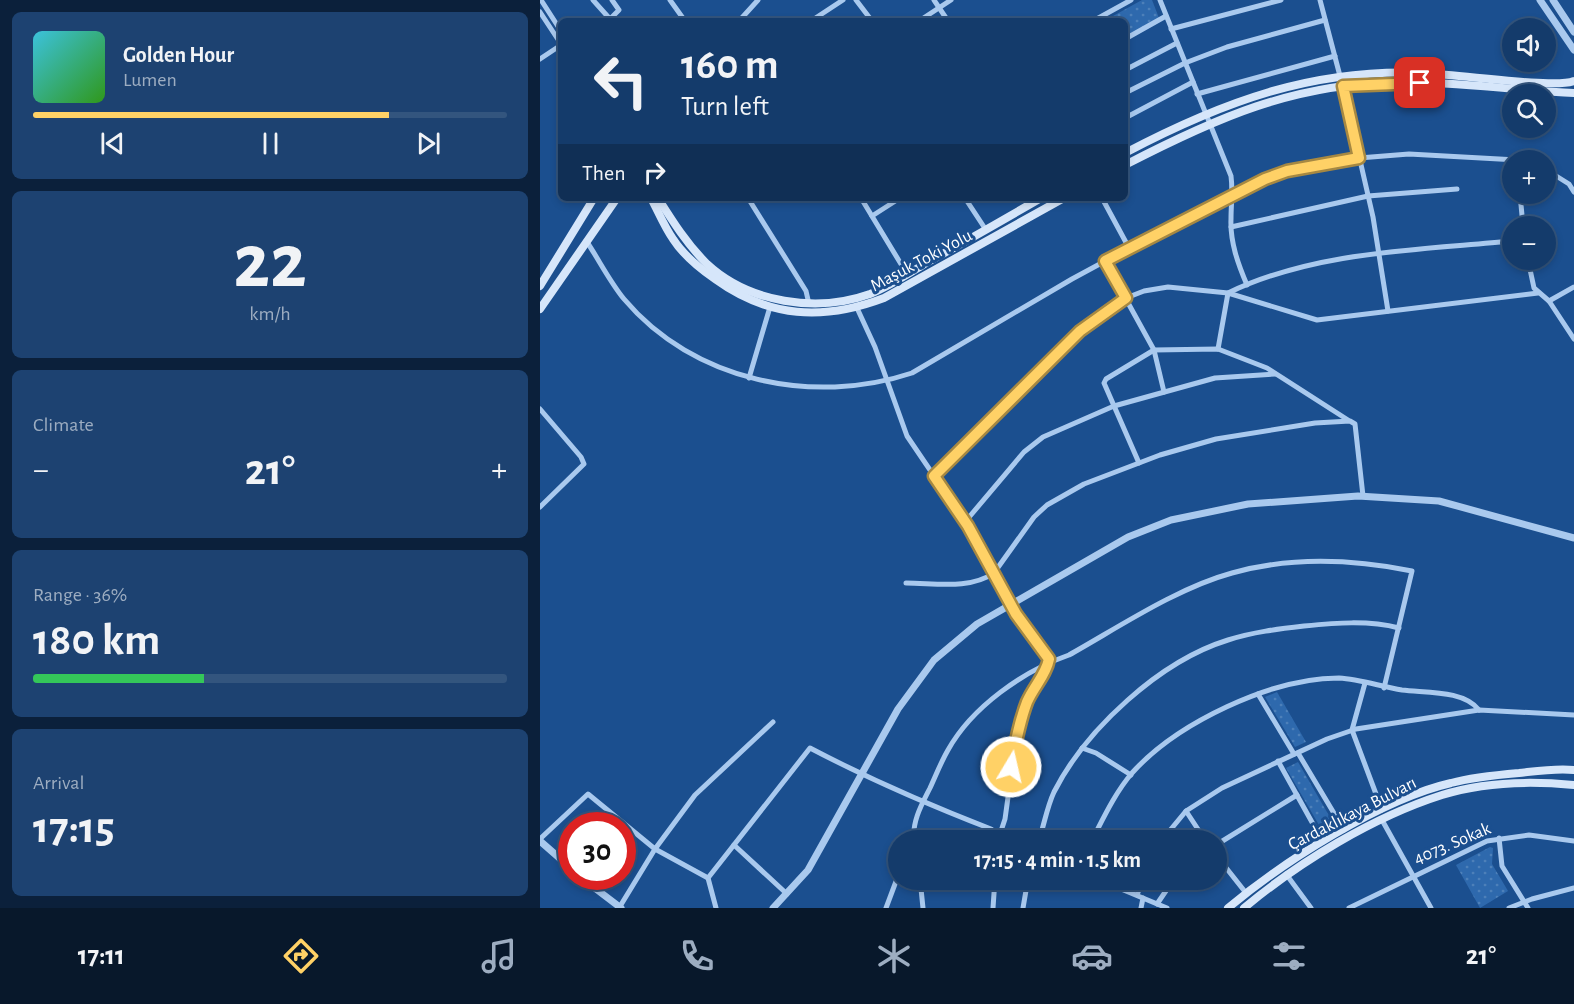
<!DOCTYPE html>
<html lang="en">
<head>
<meta charset="utf-8">
<style>
  body { margin:0; font-family:"Alegreya Sans",sans-serif; background:#1d4271; color:#f1f3f6; height:100vh; display:flex; flex-direction:column; font-size:22px; white-space:nowrap }
  * { box-sizing:border-box; margin:0 }
  p { font-size:20px; color:#9dadc1 }
  .icon { flex:none; width:33px; height:33px; fill:none; stroke:currentColor; stroke-width:2; stroke-linecap:round; stroke-linejoin:round }
  .map { position:relative; flex:1; overflow:hidden }
  .drawer { display:flex; flex-direction:column; gap:12px; padding:12px; background:#0b203b; width:540px }
  .drawer>* { flex:none }
  .banner { position:absolute; left:18px; top:18px; width:570px; height:183px; border-radius:9px; box-shadow:0 3px 9px #0003,0 0 0 2px #33557e; background:#143b6b; color:#f1f3f6; overflow:hidden }
  .buttons { position:absolute; left:962px; top:18px; display:grid; gap:12px }
  .buttons a { display:grid; place-items:center; width:54px; height:54px; border-radius:50%; background:#143b6b; box-shadow:0 3px 9px #0003,0 0 0 2px #33557e; font-size:30px }
  .speed { position:absolute; left:18px; top:812px; display:flex; gap:12px; font-size:30px; font-weight:700; text-align:center }
  .speed>* { display:grid; place-content:center; width:78px; height:78px; border-radius:50%; background:#143b6b; box-shadow:0 3px 9px #0003,0 0 0 2px #33557e; line-height:1 }
  .speed .limit { border:9px solid #d22; background:#fff; color:#111 }
  .pin { position:absolute; display:grid; place-items:center; width:51px; height:51px; color:#fff; margin:-26px; border-radius:12px; box-shadow:0 3px 9px #0006 }
  .me { position:absolute; width:66px; margin:-33px; rotate:9deg; stroke-linejoin:round; filter:drop-shadow(0 0 4px #0008) }
  .turn { display:flex; align-items:center; gap:21px; height:126px; padding:0 24px; font-size:27px }
  .turn .icon { width:78px; height:78px; stroke-width:2.5 }
  .turn b { display:block; font-size:42px; line-height:51px }
  .then { display:flex; align-items:center; height:57px; padding:0 24px; background:#0003; gap:12px; font-size:22px }
  .big { font-size:45px; font-weight:700; line-height:1.1 }
  .drawer .widget { flex:1; display:flex; flex-direction:column; justify-content:center; gap:9px; min-width:0; padding:0 21px; border-radius:9px; background:#1d4271 }
  .drawer .dial { align-items:center; gap:0 }
  .dial b { font-size:78px; line-height:1 }
  .song { display:flex; align-items:center; gap:18px }
  .cover { width:72px; height:72px; border-radius:9px; background:linear-gradient(135deg,hsl(190 70% 55%),hsl(110 70% 35%)) }
  .played { height:6px; border-radius:3px; background:linear-gradient(90deg,#ffd166 75%,#33557e 75%) }
  .keys { display:flex; justify-content:space-around; direction:ltr }
  .heat { display:flex; justify-content:space-between; align-items:center; font-size:33px; direction:ltr }
  .charge { height:9px; border-radius:4px; background:linear-gradient(90deg,#34c759 36%,#33557e 0) }
  .trip { position:absolute; left:348px; top:830px; width:339px; height:60px; border-radius:30px; background:#143b6b; box-shadow:0 3px 9px #0003,0 0 0 2px #33557e; font-weight:700; line-height:60px; text-align:center }
  .dock { display:flex; height:96px; justify-content:space-around; align-items:center; background:#08182b; color:#9dadc1 }
  .dock .icon { width:42px; height:42px }
  .dock .on { color:#ffd166 }
  .dock b { font-size:27px; color:#f1f3f6 }
  main { display:flex; flex:1; min-height:0 }
  .map>svg:first-child { display:block }
  .park { fill:url(#park-dots) }
  .lines { fill:none; stroke-linecap:round; stroke-linejoin:round }
  .minor { stroke:#a9c9ee; stroke-width:5 }
  .tertiary { stroke:#a9c9ee; stroke-width:7 }
  .secondary { stroke:#d6e6fa; stroke-width:8 }
  .route-casing { stroke:#a68842; stroke-width:15 }
  .route { stroke:#ffd166; stroke-width:10 }
  .labels { text-anchor:middle; stroke-width:6; stroke-linejoin:round; paint-order:stroke }
  .street-label { font-size:18px; fill:#fff; stroke:#1b4f8f }
</style>
</head>
<body>
<main>
<section class="drawer">
<div class="widget">
<div class="song"><i class="cover"></i><div><b>Golden Hour</b><p>Lumen</p></div></div>
<div class="played"></div>
<div class="keys"><svg class="icon" aria-label="previous" viewBox="0 0 24 24"><path d="M18 5L8 12l10 7zM5 5v14"/></svg><svg class="icon" aria-label="pause" viewBox="0 0 24 24"><path d="M8 5v14M16 5v14"/></svg><svg class="icon" aria-label="next" viewBox="0 0 24 24"><path d="M6 5l10 7-10 7zM19 5v14"/></svg></div>
</div>
<div class="widget dial"><b>22</b><p>km/h</p></div>
<div class="widget"><p>Climate</p>
<div class="heat"><a>−</a><b class="big">21°</b><a>+</a></div>
</div>
<div class="widget"><p>Range · 36%</p><b class="big">180 km</b><div class="charge"></div></div>
<div class="widget"><p>Arrival</p><b class="big">17:15</b></div>
</section>
<div class="map">
<svg width="1034" height="908" viewBox="0 0 1034 908">
  <defs>
    <pattern id="park-dots" width="8" height="8" patternUnits="userSpaceOnUse" patternTransform="scale(1.5)"><rect width="8" height="8" fill="#2e69ad"/><path d="M2 2h.1M6 6h.1" fill="none" stroke="#4d80b9" stroke-width="1.8" stroke-linecap="round"/></pattern>
  </defs>
  <rect width="100%" height="100%" fill="#1b4f8f"/>
  <g class="park">
    <path d="M602 0H612L619 18 585 37V21H564Z"/>
    <path d="M737 692 766 742 755 747 725 697Z"/>
    <path d="M758 762 795 826 783 832 746 768Z"/>
    <path d="M950 847 953 848 952 864 968 891 940 908 916 865Z"/>
  </g>
  <g class="lines">
    <g class="minor">
      <path d="M1 0 21 31"/>
      <path d="M53 0 70 19 79 10 72 0"/>
      <path d="M130 0 145 21"/>
      <path d="M316 0 332 21"/>
      <path d="M394 0 408 21"/>
      <path d="M620 0 691 176C693 191 691 204 691 219 690 242 698 264 707 285"/>
      <path d="M780 0 800 76"/>
      <path d="M0 12 21 44"/>
      <path d="M199 21 218 0"/>
      <path d="M271 21 303 0"/>
      <path d="M379 21 411 0"/>
      <path d="M553 21 591 0"/>
      <path d="M631 29 741 0"/>
      <path d="M585 39 626 16"/>
      <path d="M0 59 21 45"/>
      <path d="M585 70 637 43"/>
      <path d="M803 86 833 217 848 311"/>
      <path d="M585 93 645 63 687 47 785 20"/>
      <path d="M657 94 795 56"/>
      <path d="M585 118 653 82"/>
      <path d="M1005 169 1029 184 1034 192"/>
      <path d="M980 194 983 226"/>
      <path d="M208 198 266 291 269 304"/>
      <path d="M321 198 367 274"/>
      <path d="M425 198 446 230"/>
      <path d="M562 198 589 248"/>
      <path d="M332 216 360 198"/>
      <path d="M691 227 828 196 917 189"/>
      <path d="M47 242C59 260 70 282 84 299 153 381 273 406 372 373L532 279 654 213 725 179 747 171 819 158 869 154 977 160"/>
      <path d="M988 260 994 288 1009 301 1034 339"/>
      <path d="M565 261 614 350 624 392"/>
      <path d="M1009 301 1034 287"/>
      <path d="M317 308 335 347 367 436 428 526 476 614 509 659 505 673 487 702 477 732 465 819 458 840"/>
      <path d="M678 349 688 293C775 251 878 250 972 241"/>
      <path d="M209 378 230 307"/>
      <path d="M0 409 41 457 44 464 0 507"/>
      <path d="M599 463 564 383 566 379 614 350 678 349 727 368 808 420"/>
      <path d="M394 476 552 320 586 298 604 291 628 287 688 293 777 320 998 293"/>
      <path d="M425 522 484 452 503 437 574 406 675 378 735 374"/>
      <path d="M366 583C395 583 429 590 454 573L494 517 507 505 544 484 620 455 676 439 775 423 810 421 815 424 823 496"/>
      <path d="M825 683 812 730 842 810"/>
      <path d="M718 694 754 754"/>
      <path d="M542 748 556 753 591 775"/>
      <path d="M758 753 804 830"/>
      <path d="M738 761 783 842"/>
      <path d="M646 811 665 840"/>
      <path d="M842 820 891 908"/>
      <path d="M959 838 962 866 988 908"/>
      <path d="M0 839 48 794 115 849 155 795 233 722"/>
      <path d="M374 840C372 821 382 804 390 788 396 775 401 762 408 750 432 707 483 671 529 655 579 627 637 588 692 573 752 556 812 559 872 571L844 688"/>
      <path d="M499 840C504 825 507 807 514 792 546 729 620 661 688 640 713 632 738 629 764 626 795 623 828 620 859 628"/>
      <path d="M552 840C564 817 575 793 592 773 637 723 731 678 799 678 820 679 842 687 862 690 886 693 924 690 939 710"/>
      <path d="M622 840 646 811 682 788 787 739 816 729 939 710 1034 715"/>
      <path d="M194 845 247 894"/>
      <path d="M676 845 757 795"/>
      <path d="M676 855 706 893"/>
      <path d="M746 874 771 908"/>
      <path d="M168 878 270 748C329 779 389 805 451 829L458 835"/>
      <path d="M380 879 383 908"/>
      <path d="M557 879 627 908"/>
      <path d="M454 886 469 879"/>
      <path d="M597 895 603 879"/>
      <path d="M617 904 634 879"/>
      <path d="M79 908 115 849 168 878 176 908"/>
      <path d="M346 908 358 876"/>
      <path d="M453 908 455 879"/>
      <path d="M483 908 488 879"/>
      <path d="M601 908 603 898"/>
      <path d="M809 908 947 841 989 835 1034 841"/>
      <path d="M969 908 992 899 1034 888"/>
    </g>
    <g class="tertiary">
      <path d="M1000 0 1034 50"/>
      <path d="M1013 0 1034 32"/>
      <path d="M0 841 32 869"/>
      <path d="M39 876 81 908"/>
      <path d="M233 908 268 870 358 709 394 660 437 624 588 537 631 520 708 504 818 496 899 501 1034 538"/>
    </g>
    <g class="secondary">
      <path d="M585 153C682 102 773 68 884 73 913 74 1015 89 1034 81"/>
      <path d="M585 165C676 118 752 84 857 82 916 81 975 91 1034 93"/>
      <path d="M111 198C118 211 124 226 133 239 144 256 159 268 175 279 229 318 283 321 344 298L524 198"/>
      <path d="M118 198C133 222 147 244 167 264 209 303 277 313 330 294 350 286 368 274 386 263 425 242 463 220 501 198"/>
      <path d="M0 286 54 198"/>
      <path d="M0 309 77 198"/>
      <path d="M688 908C743 862 841 799 911 783 933 777 956 775 979 773 997 771 1016 768 1034 770"/>
      <path d="M704 908C759 862 833 817 902 795 943 782 991 781 1034 785"/>
    </g>
  </g>
  <g class="lines">
    <g class="route-casing">
      <path id="route" d="M471 767C475 745 479 723 487 702 494 686 506 675 509 659L476 614 428 526 394 476 540 331 586 298 565 261 725 179 747 171 819 158 803 86 880 83"/>
    </g>
    <use href="#route" class="route"/>
  </g>
  <g class="labels">
    <g class="street-label">
      <text transform="translate(381 260) rotate(-28)" y="6">Maşuk Toki Yolu</text>
      <text transform="translate(812 813) rotate(-27)" y="6">Çardaklıkaya Bulvarı</text>
      <text transform="translate(912 843) rotate(-23)" y="6">4073. Sokak</text>
    </g>
  </g>
</svg>
<div class="buttons">
<a><svg class="icon" aria-label="sound" viewBox="0 0 24 24"><path d="M4 9h4l5-4v14l-5-4H4zM17 9q2 3 0 6"/></svg></a>
<a><svg class="icon" aria-label="search" viewBox="0 0 24 24"><circle cx="10" cy="10" r="6"/><path d="M15 15l6 6"/></svg></a>
<a>+</a>
<a>−</a>
</div>
<div class="speed"><div class="limit">30</div></div>
<div class="pin" style="left:880px;top:83px;background:#d93025"><svg class="icon" aria-label="arrive" viewBox="0 0 24 24"><path d="M6 21V4h12l-3 4 3 4H6"/></svg></div>
<svg class="me" style="left:471px;top:767px" viewBox="-20 -20 40 40"><circle r="17" fill="#ffd166" stroke="#fff" stroke-width="3"/><path d="M0-11L8 9 0 5-8 9z" fill="#fff"/></svg>
<div class="trip">17:15 · 4 min · 1.5 km</div>
<div class="banner">
<div class="turn"><svg class="icon" aria-label="left" viewBox="0 0 24 24"><path d="M17 20v-9H6M10 6l-5 5 5 5"/></svg><div><b>160 m</b>Turn left</div></div>
<div class="then">Then<svg class="icon" aria-label="right" viewBox="0 0 24 24"><path d="M7 20v-9h11M14 6l5 5-5 5"/></svg></div>
</div>
</div>
</main>
<nav class="dock">
<b>17:11</b>
<svg class="icon on" aria-label="directions" viewBox="0 0 24 24"><path d="M12 3l9 9-9 9-9-9zM9 14v-3h6M13 9l2 2-2 2"/></svg>
<svg class="icon" aria-label="music" viewBox="0 0 24 24"><path d="M9 18V5l10-2v13"/><circle cx="6" cy="18" r="3"/><circle cx="16" cy="16" r="3"/></svg>
<svg class="icon" aria-label="phone" viewBox="0 0 24 24"><path d="M5 4h4l2 5-3 2q2 4 5 5l2-3 5 2v4C11 20 4 13 5 4z"/></svg>
<svg class="icon" aria-label="climate" viewBox="0 0 24 24"><path d="M12 3v18M4 7l16 10M4 17L20 7"/></svg>
<svg class="icon" aria-label="car" viewBox="0 0 24 24"><path d="M5 17H2v-5l4-1 3-4h7l3 4 3 1v5h-3M9 17h6M6 11h13"/><circle cx="7" cy="17" r="2"/><circle cx="17" cy="17" r="2"/></svg>
<svg class="icon" aria-label="filters" viewBox="0 0 24 24"><path d="M4 7h16M4 17h16"/><circle cx="9" cy="7" r="2"/><circle cx="15" cy="17" r="2"/></svg>
<b>21°</b>
</nav>
</body>
</html>
